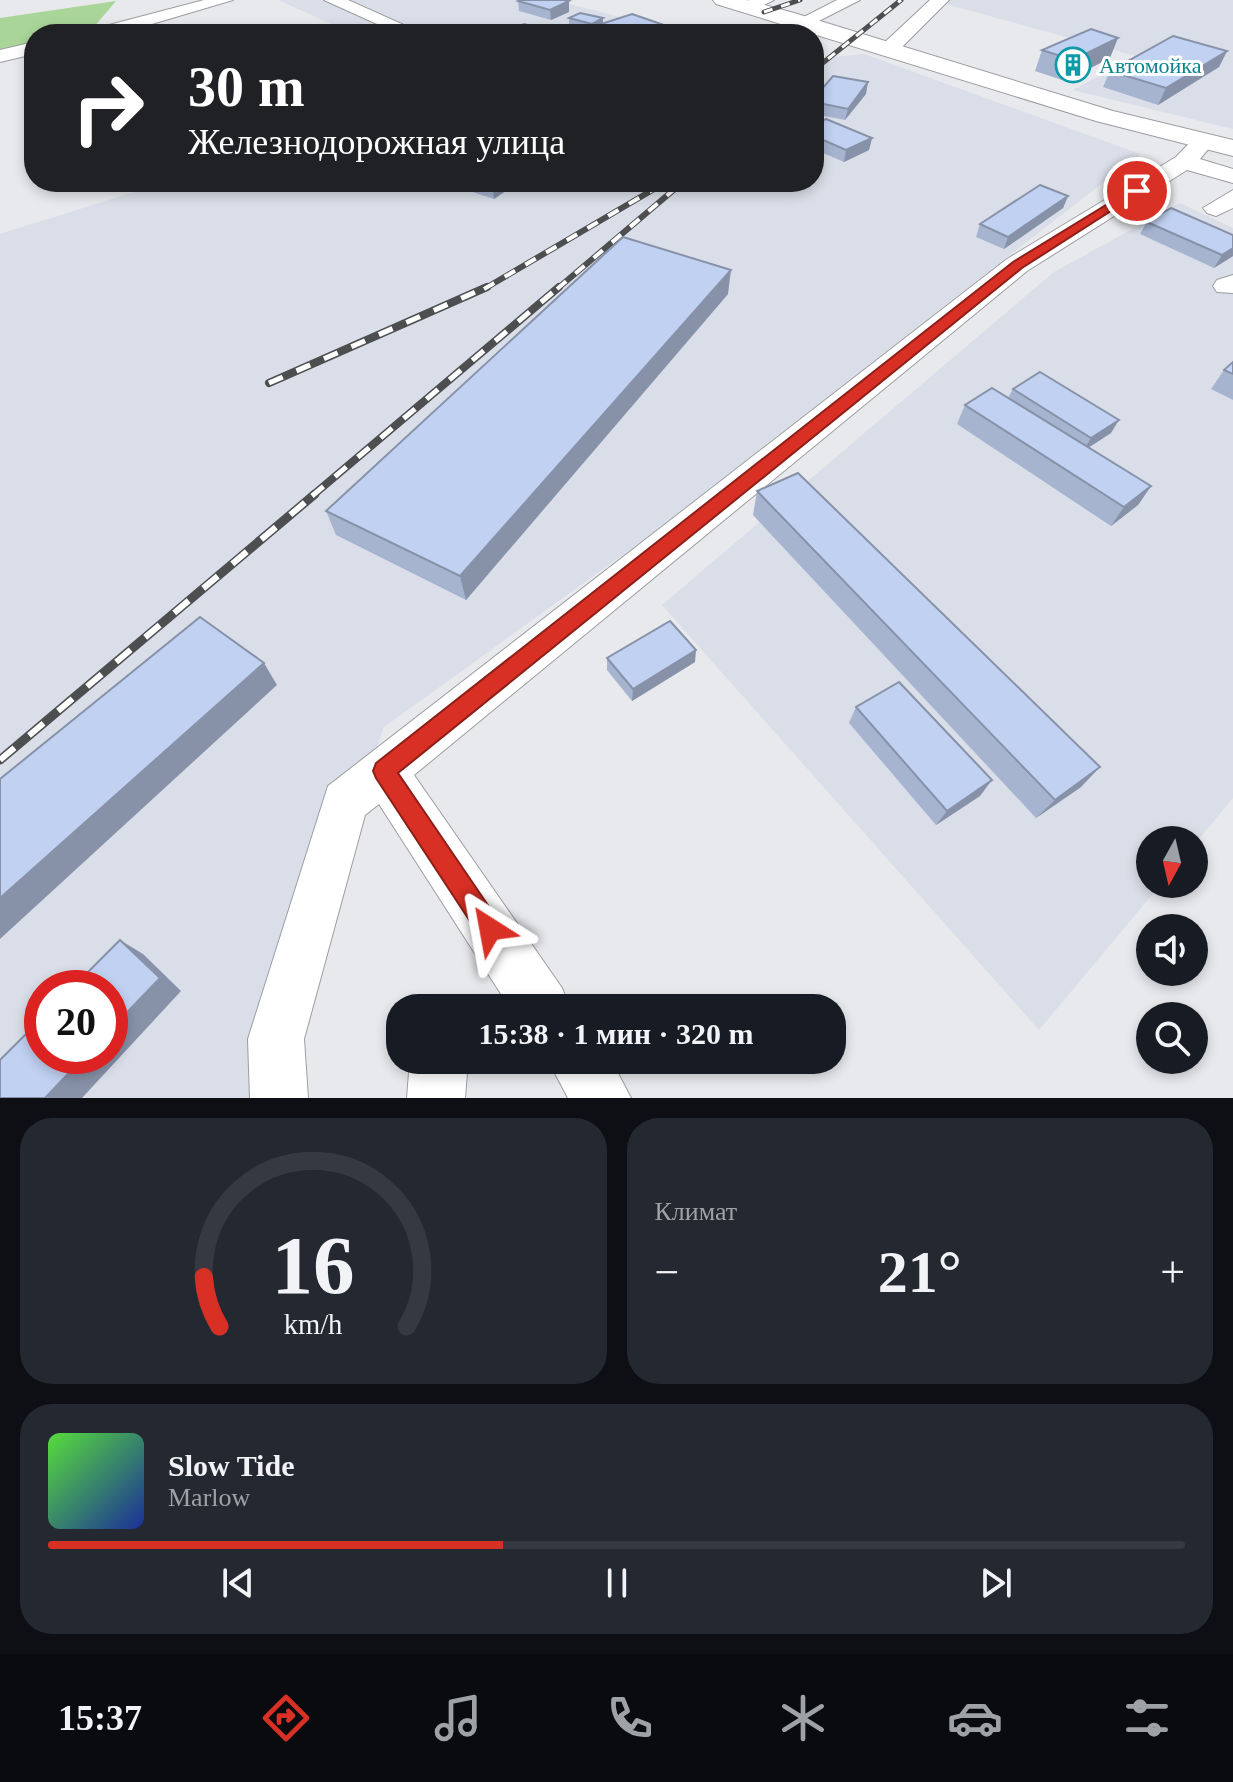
<!DOCTYPE html>
<html lang="ru">
<head>
<meta charset="utf-8">
<style>
  body { margin:0; font-family:Georgia,serif; background:#242831; color:#f1f3f6; height:100vh; display:flex; flex-direction:column; font-size:30px; white-space:nowrap }
  * { box-sizing:border-box; margin:0 }
  p { font-size:26px; color:#9ea1a6 }
  .icon { flex:none; width:44px; height:44px; fill:none; stroke:currentColor; stroke-width:2; stroke-linecap:round; stroke-linejoin:round }
  .map { position:relative; height:1098px; overflow:hidden }
  .details { display:flex; flex-direction:column; gap:20px; padding:20px; background:#0d0f14; flex:1 }
  .details>* { flex:none }
  .top-card { position:absolute; left:24px; top:24px; width:800px; height:168px; border-radius:32px; box-shadow:0 4px 12px #0003; background:#202124; color:#fff; overflow:hidden }
  .needle { width:52px; rotate:188deg }
  .buttons { position:absolute; left:1136px; top:826px; display:grid; gap:16px }
  .buttons a { display:grid; place-items:center; width:72px; height:72px; border-radius:50%; background:#171b24; box-shadow:0 4px 12px #0003; font-size:40px }
  .speed { position:absolute; left:24px; top:970px; display:flex; gap:16px; font-size:40px; font-weight:700; text-align:center }
  .speed>* { display:grid; place-content:center; width:104px; height:104px; border-radius:50%; background:#171b24; box-shadow:0 4px 12px #0003; line-height:1 }
  .speed .limit { border:12px solid #d22; background:#fff; color:#111 }
  .pin { position:absolute; display:grid; place-items:center; width:68px; height:68px; color:#fff; margin:-34px; border:4px solid #fff; border-radius:50%; box-shadow:0 2px 8px #0007 }
  .me { position:absolute; width:88px; margin:-44px; rotate:326deg; stroke-linejoin:round; filter:drop-shadow(0 0 6px #0008) }
  .turn { display:flex; align-items:center; gap:28px; height:168px; padding:0 32px; font-size:36px }
  .turn .icon { width:104px; height:104px; stroke-width:2.5 }
  .turn b { display:block; font-size:56px; line-height:68px }
  .big { font-size:60px; font-weight:600; line-height:1.1 }
  .details .card { flex:1; display:flex; flex-direction:column; justify-content:center; gap:12px; min-width:0; padding:0 28px; border-radius:32px; background:#242831 }
  .details .dial { align-items:center; gap:0 }
  .dial svg { height:208px; overflow:visible; fill:none; stroke:#363941; stroke-width:7; stroke-linecap:round; text-anchor:middle }
  .dial text { fill:#f1f3f6; stroke:none }
  .song { display:flex; align-items:center; gap:24px }
  .cover { width:96px; height:96px; border-radius:12px; background:linear-gradient(135deg,hsl(110 70% 55%),hsl(230 70% 35%)) }
  .played { height:8px; border-radius:4px; background:linear-gradient(90deg,#d93025 40%,#363941 40%) }
  .keys { display:flex; justify-content:space-around; direction:ltr }
  .heat { display:flex; justify-content:space-between; align-items:center; font-size:44px; direction:ltr }
  .details .tiles { flex:1; display:grid; gap:20px; grid-template-columns:1fr 1fr }
  .card:last-child { grid-column:span 2 }
  .trip { position:absolute; left:386px; top:994px; width:460px; height:80px; border-radius:32px; background:#171b24; box-shadow:0 4px 12px #0003; font-weight:600; line-height:80px; text-align:center }
  .menu { display:flex; height:128px; justify-content:space-around; align-items:center; background:#090b0e; color:#9ea1a6 }
  .menu .icon { width:56px; height:56px }
  .menu .current { color:#d93025 }
  .menu b { font-size:36px; color:#f1f3f6 }
  .map>svg:first-child { display:block }
  .built { fill:#d9dee8; fill-rule:evenodd }
  .green { fill:#a9d698 }
  .lines { fill:none; stroke-linecap:round; stroke-linejoin:round }
  .minor-casing { stroke:#9c9da1; stroke-width:2 }
  .major-casing { stroke:#9c9da1; stroke-width:2 }
  .minor { fill:#fff; fill-rule:evenodd }
  .major { fill:#fff; fill-rule:evenodd }
  .rail-far3-casing { stroke:#4d4e50; stroke-width:5 }
  .rail-far2-casing { stroke:#4d4e50; stroke-width:6 }
  .rail-far1-casing { stroke:#4d4e50; stroke-width:8 }
  .rail-casing { stroke:#4d4e50; stroke-width:9 }
  .rail-far3 { stroke:#fff; stroke-width:3; stroke-dasharray:9; stroke-linecap:butt }
  .rail-far2 { stroke:#fff; stroke-width:4; stroke-dasharray:12; stroke-linecap:butt }
  .rail-far1 { stroke:#fff; stroke-width:5; stroke-dasharray:15; stroke-linecap:butt }
  .rail { stroke:#fff; stroke-width:6; stroke-dasharray:19; stroke-linecap:butt }
  .wall { fill:#a6b4d0 }
  .shaded-wall { fill:#8792a9 }
  .building { fill:#c1d1f2; stroke:#8792a9; stroke-width:2 }
  .route { fill:#d93025; stroke:#8d1f18; stroke-width:2 }
  .labels { text-anchor:middle; stroke-width:6; stroke-linejoin:round; paint-order:stroke }
  .far-culture-label { font-size:22px; fill:#0d838f; stroke:#fff; text-anchor:start }
</style>
</head>
<body>
<div class="map">
<svg width="1233" height="1098" viewBox="0 0 1233 1098">
  <rect width="100%" height="100%" fill="#e7e9ec"/>
  <g class="built">
    <path d="M278 0H554L686 34H354Z"/>
    <path d="M948 0H1233V129L1073 90 1136 56 942 3Z"/>
    <path d="M864 54 1140 154 635 546 384 727 276 1039 265 1098H0V234L166 182H814V59ZM42 988H110V1056H42Z"/>
    <path d="M1180 203 1233 228V798L1194 845V840H1150V884H1161L1039 1030 662 605 1054 272Z"/>
  </g>
  <path class="green" d="M116 1 88 34H34V46L0 53V18Z"/>
  <g class="lines">
    <g class="minor-casing">
      <g id="minor">
        <path d="M204 0H233L118 34H88L90 30Z"/>
        <path d="M324 0H348L424 34H399Z"/>
        <path d="M749 0H774L754 10H742L739 6Z"/>
        <path d="M837 0H860L811 25H799L796 21Z"/>
        <path d="M930 0H949L898 51H884V43Z"/>
        <path d="M34 42V54L0 62V50Z"/>
        <path d="M1203 135 1214 142 1200 159 1233 169V183L1187 170 1027 271 414 775 562 988 570 1008H510L379 804 365 815 304 1039 308 1098H250L248 1039 328 786 1007 259 1176 157 1195 137Z"/>
        <path d="M1233 190V208L1216 216 1207 213 1203 208Z"/>
        <path d="M1233 275V293L1217 292 1213 286 1217 280Z"/>
        <path d="M410 1060H468L465 1098H407Z"/>
        <path d="M548 1060H611L631 1098H568Z"/>
      </g>
    </g>
    <g class="major-casing">
      <path id="major" d="M713 0H746L794 13 1113 111 1233 140V156L1096 121 716 4Z"/>
    </g>
    <use href="#minor" class="minor"/>
    <use href="#major" class="major"/>
    <g class="rail-far3-casing">
      <g id="rail-far3">
        <path d="M764 12 800 0"/>
        <path d="M814 70 901 0"/>
      </g>
    </g>
    <g class="rail-far2-casing">
      <g id="rail-far2">
        <path d="M484 289 666 182"/>
        <path d="M557 289 683 182"/>
      </g>
    </g>
    <g class="rail-far1-casing">
      <g id="rail-far1">
        <path d="M269 383 487 287"/>
        <path d="M312 496 559 287"/>
      </g>
    </g>
    <g class="rail-casing">
      <path id="rail" d="M0 760 315 494"/>
    </g>
    <use href="#rail-far3" class="rail-far3"/>
    <use href="#rail-far2" class="rail-far2"/>
    <use href="#rail-far1" class="rail-far1"/>
    <use href="#rail" class="rail"/>
  </g>
  <g class="wall">
    <path d="M518 1 569 12 551 20 519 11Z"/>
    <path d="M569 18H603V24L660 34H599L598 26 592 29 569 24Z"/>
    <path d="M1042 50 1110 58 1065 81 1035 71Z"/>
    <path d="M1227 51 1219 67 1158 105 1103 87 1110 71Z"/>
    <path d="M866 94 845 120 814 114V98Z"/>
    <path d="M814 124 872 138 869 150 844 162 814 149Z"/>
    <path d="M442 182H519L494 199Z"/>
    <path d="M1068 196 1063 208 1004 249 976 237 980 224Z"/>
    <path d="M1147 222 1233 256 1214 268 1140 234Z"/>
    <path d="M728 294 466 600 336 535 326 511Z"/>
    <path d="M1233 362V400L1211 389 1224 370Z"/>
    <path d="M1013 389 1111 433 1088 448 1151 486 1138 505 1111 526 957 424 965 405 1008 398Z"/>
    <path d="M757 491 1081 787 1036 818 753 515Z"/>
    <path d="M607 658 695 662 632 701 607 670Z"/>
    <path d="M856 707 980 796 936 825 849 723Z"/>
  </g>
  <g class="shaded-wall">
    <path d="M569 1V12L551 20 550 10Z"/>
    <path d="M603 18V24L592 29V24Z"/>
    <path d="M661 24 660 34H633Z"/>
    <path d="M1118 38 1110 58 1065 81 1073 60Z"/>
    <path d="M1227 51 1219 67 1158 105 1166 88Z"/>
    <path d="M868 82 866 94 845 120 848 109Z"/>
    <path d="M872 138 869 150 844 162 846 150Z"/>
    <path d="M492 182H519L494 199Z"/>
    <path d="M1068 196 1063 208 1004 249 1008 237Z"/>
    <path d="M1233 248V256L1214 268 1222 255Z"/>
    <path d="M731 270 728 294 466 600 460 576Z"/>
    <path d="M1119 420 1111 433 1083 451 1091 438Z"/>
    <path d="M1151 486 1138 505 1111 526 1124 507Z"/>
    <path d="M696 650 695 662 632 701 633 689Z"/>
    <path d="M264 663 277 685 0 939V898Z"/>
    <path d="M1100 767 1081 787 1036 818 1055 800Z"/>
    <path d="M992 780 980 796 936 825 947 811Z"/>
    <path d="M120 940 143 954 181 991 82 1098H45L85 1056H110V1030Z"/>
  </g>
  <g class="building">
    <path d="M520 0H564L569 1 550 10 518 1Z"/>
    <path d="M580 13 603 18 592 24 569 18Z"/>
    <path d="M632 14 661 24 633 34H621L598 25Z"/>
    <path d="M524 24 559 34H500Z"/>
    <path d="M1091 29 1118 38 1073 60 1042 50Z"/>
    <path d="M439 30 449 34H427Z"/>
    <path d="M1173 36 1227 51 1166 88 1110 71Z"/>
    <path d="M833 76 868 82 848 109 814 102V98Z"/>
    <path d="M826 119 872 138 846 150 814 136V124Z"/>
    <path d="M1040 185 1068 196 1008 237 980 224Z"/>
    <path d="M1171 208 1233 235V248L1222 255 1147 222Z"/>
    <path d="M623 237 731 270 460 576 326 511Z"/>
    <path d="M1233 362V374L1224 370Z"/>
    <path d="M1040 372 1119 420 1091 438 1013 389Z"/>
    <path d="M992 388 1151 486 1124 507 965 405Z"/>
    <path d="M798 473 1100 767 1055 800 757 491Z"/>
    <path d="M200 617 264 663 0 898V779Z"/>
    <path d="M670 621 696 650 633 689 607 658Z"/>
    <path d="M899 682 992 780 947 811 856 707Z"/>
    <path d="M120 940 160 978 110 1030V988H72Z"/>
    <path d="M42 1018V1056H85L45 1098H0V1060Z"/>
  </g>
  <path class="route" d="M1132 189 1142 191 1022 268 398 773 498 920 502 929 498 938 490 942 481 938 376 778 373 771 376 763 1013 262Z"/>
  <defs>
    <g id="building-ring" transform="scale(1.8)"><circle r="9.5" fill="#fff" stroke="#0f9aa8" stroke-width="1.5"/><path d="M-4-6H4V6H1V3H-1V6H-4ZM-2.5-4.3h1.7v1.8h-1.7ZM.8-4.3h1.7v1.8H.8ZM-2.5-1h1.7V.8h-1.7ZM.8-1h1.7V.8H.8Z" fill="#0f9aa8"/></g>
  </defs>
  <g fill-rule="evenodd">
    <use href="#building-ring" x="1073" y="65"/>
  </g>
  <g class="labels">
    <g class="far-culture-label">
      <text x="1099" y="73">Автомойка</text>
    </g>
  </g>
</svg>
<div class="buttons">
<a><svg class="needle" viewBox="-14 -14 28 28"><path d="M0-13l5 13h-10z" fill="#e53935"/><path d="M0 13l5-13h-10z" fill="#9ea1a6"/></svg></a>
<a><svg class="icon" aria-label="sound" viewBox="0 0 24 24"><path d="M4 9h4l5-4v14l-5-4H4zM17 9q2 3 0 6"/></svg></a>
<a><svg class="icon" aria-label="search" viewBox="0 0 24 24"><circle cx="10" cy="10" r="6"/><path d="M15 15l6 6"/></svg></a>
</div>
<div class="speed"><div class="limit">20</div></div>
<div class="pin" style="left:1137px;top:191px;background:#d93025"><svg class="icon" aria-label="arrive" viewBox="0 0 24 24"><path d="M6 21V4h12l-3 4 3 4H6"/></svg></div>
<svg class="me" style="left:490px;top:929px" viewBox="-20 -20 40 40"><path d="M0-17L14 15 0 8-14 15z" fill="#d93025" stroke="#fff" stroke-width="4"/></svg>
<div class="trip">15:38 · 1 мин · 320 m</div>
<div class="top-card">
<div class="turn"><svg class="icon" aria-label="right" viewBox="0 0 24 24"><path d="M7 20v-9h11M14 6l5 5-5 5"/></svg><div><b>30 m</b>Железнодорожная улица</div></div>
</div>
</div>
<section class="details">
<div class="tiles">
<div class="card dial"><svg viewBox="0 0 100 80">
<path d="M14 69A42 42 0 1 1 86 69"/>
<path d="M14 69A42 42 0 0 1 8 50" stroke="#d93025"/>
<text x="50" y="56" font-size="32" font-weight="700">16</text>
<text x="50" y="72" font-size="11">km/h</text>
</svg></div>
<div class="card"><p>Климат</p>
<div class="heat"><a>−</a><b class="big">21°</b><a>+</a></div>
</div>
<div class="card">
<div class="song"><i class="cover"></i><div><b>Slow Tide</b><p>Marlow</p></div></div>
<div class="played"></div>
<div class="keys"><svg class="icon" aria-label="previous" viewBox="0 0 24 24"><path d="M18 5L8 12l10 7zM5 5v14"/></svg><svg class="icon" aria-label="pause" viewBox="0 0 24 24"><path d="M8 5v14M16 5v14"/></svg><svg class="icon" aria-label="next" viewBox="0 0 24 24"><path d="M6 5l10 7-10 7zM19 5v14"/></svg></div>
</div>
</div>
</section>
<nav class="menu">
<b>15:37</b>
<svg class="icon current" aria-label="directions" viewBox="0 0 24 24"><path d="M12 3l9 9-9 9-9-9zM9 14v-3h6M13 9l2 2-2 2"/></svg>
<svg class="icon" aria-label="music" viewBox="0 0 24 24"><path d="M9 18V5l10-2v13"/><circle cx="6" cy="18" r="3"/><circle cx="16" cy="16" r="3"/></svg>
<svg class="icon" aria-label="phone" viewBox="0 0 24 24"><path d="M5 4h4l2 5-3 2q2 4 5 5l2-3 5 2v4C11 20 4 13 5 4z"/></svg>
<svg class="icon" aria-label="climate" viewBox="0 0 24 24"><path d="M12 3v18M4 7l16 10M4 17L20 7"/></svg>
<svg class="icon" aria-label="car" viewBox="0 0 24 24"><path d="M5 17H2v-5l4-1 3-4h7l3 4 3 1v5h-3M9 17h6M6 11h13"/><circle cx="7" cy="17" r="2"/><circle cx="17" cy="17" r="2"/></svg>
<svg class="icon" aria-label="filters" viewBox="0 0 24 24"><path d="M4 7h16M4 17h16"/><circle cx="9" cy="7" r="2"/><circle cx="15" cy="17" r="2"/></svg>
</nav>
</body>
</html>
